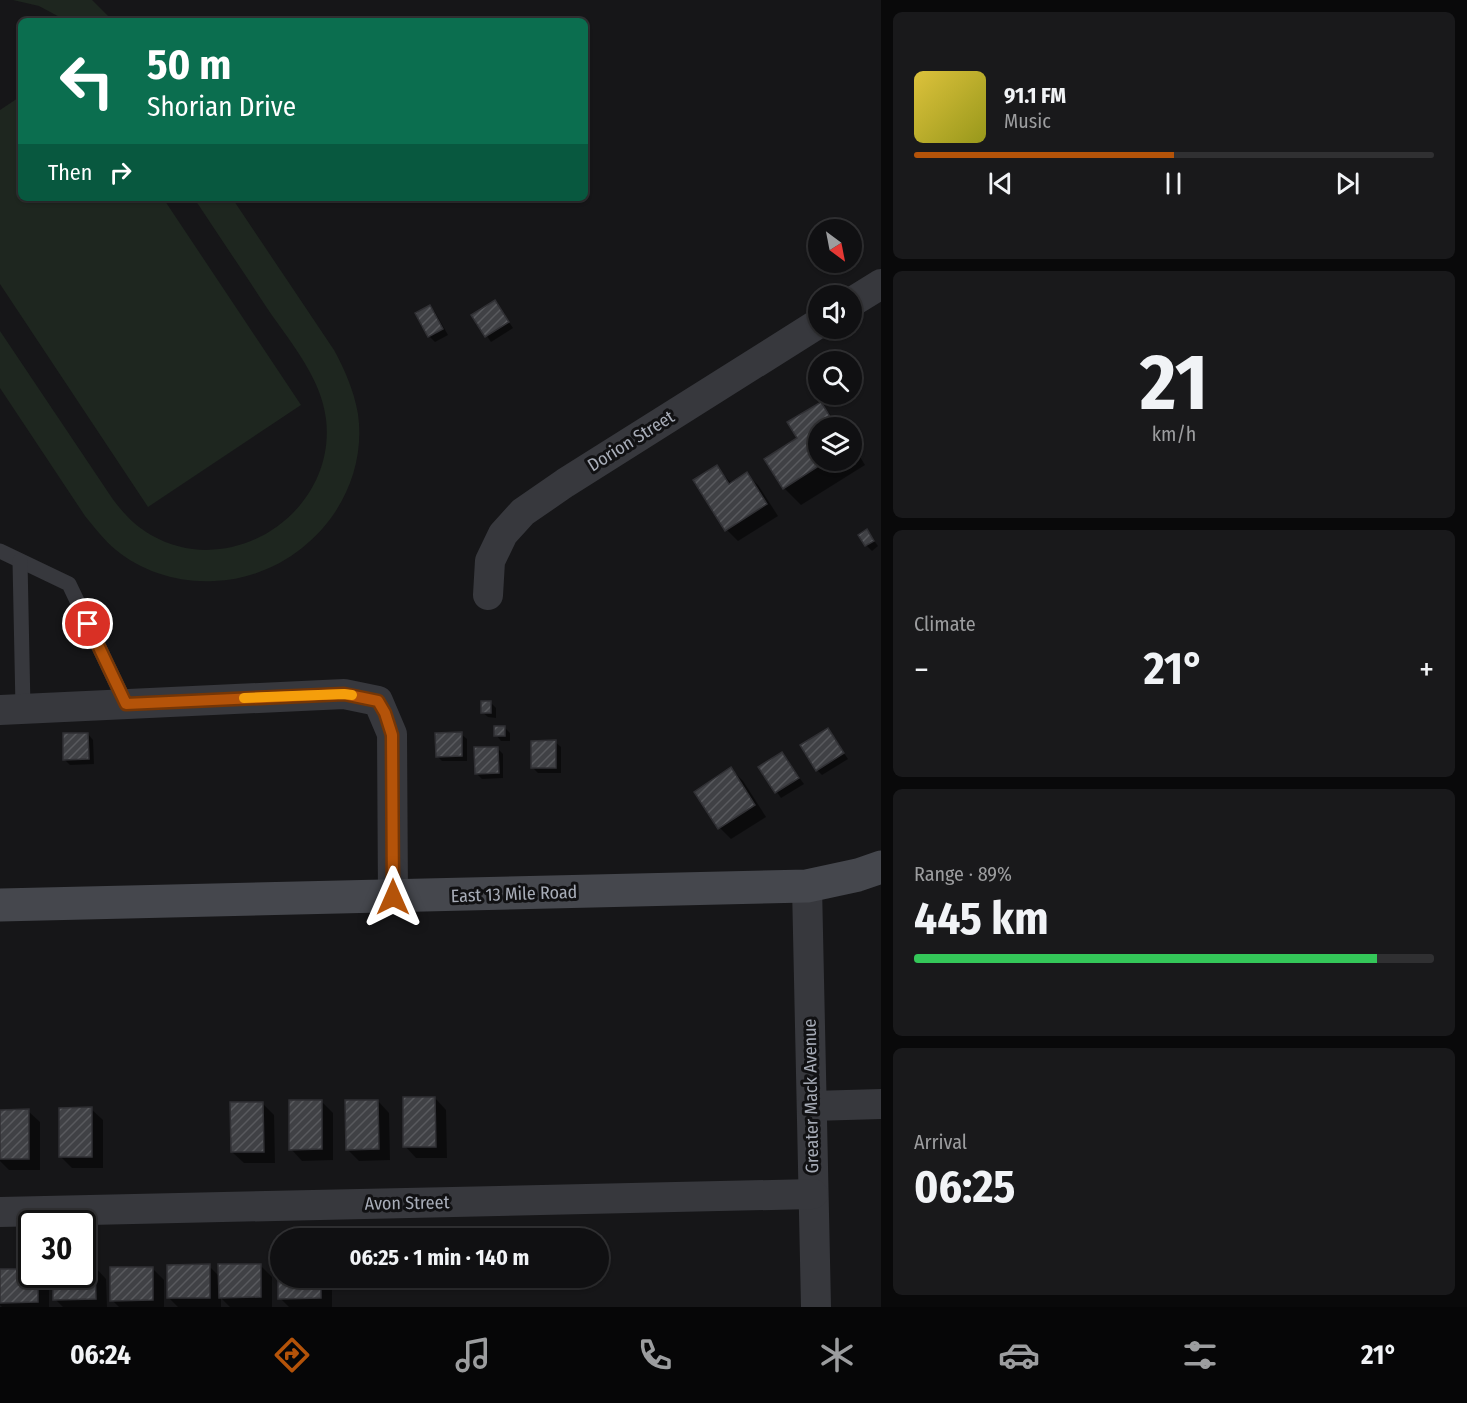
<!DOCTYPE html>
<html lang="en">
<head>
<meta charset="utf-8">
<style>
  body { margin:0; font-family:"Fira Sans Condensed",sans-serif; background:#19191b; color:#f1f3f6; height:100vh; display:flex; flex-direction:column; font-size:22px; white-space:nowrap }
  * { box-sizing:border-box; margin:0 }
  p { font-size:20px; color:#9c9d9f }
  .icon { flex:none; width:33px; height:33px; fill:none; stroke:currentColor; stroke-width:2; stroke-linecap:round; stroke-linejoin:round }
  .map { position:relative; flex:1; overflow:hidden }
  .panel { display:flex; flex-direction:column; gap:12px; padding:12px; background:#09090a; width:586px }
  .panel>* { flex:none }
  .top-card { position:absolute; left:18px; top:18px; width:570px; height:183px; border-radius:9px; box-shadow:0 2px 4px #0004,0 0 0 2px #303032; background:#0b6e4f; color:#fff; overflow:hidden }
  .needle { width:39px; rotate:148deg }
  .fabs { position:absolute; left:808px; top:219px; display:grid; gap:12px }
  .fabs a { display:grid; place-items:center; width:54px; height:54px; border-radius:50%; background:#101012; box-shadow:0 2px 4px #0004,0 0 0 2px #303032; font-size:30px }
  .speed { position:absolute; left:18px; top:1210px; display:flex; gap:12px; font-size:30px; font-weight:700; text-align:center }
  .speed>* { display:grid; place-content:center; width:78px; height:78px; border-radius:50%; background:#101012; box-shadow:0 2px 4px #0004,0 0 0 2px #303032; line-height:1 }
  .speed .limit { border:3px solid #111; border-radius:9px; background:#fff; color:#111 }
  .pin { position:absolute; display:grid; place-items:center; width:51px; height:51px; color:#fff; margin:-26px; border:3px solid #fff; border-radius:50%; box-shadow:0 2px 6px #0007 }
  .me { position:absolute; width:66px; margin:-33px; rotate:0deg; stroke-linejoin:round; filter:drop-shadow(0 0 4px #0008) }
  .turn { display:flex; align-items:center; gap:21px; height:126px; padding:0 30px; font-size:27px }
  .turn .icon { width:78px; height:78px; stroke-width:2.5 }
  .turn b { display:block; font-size:42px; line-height:51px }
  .then { display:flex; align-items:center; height:57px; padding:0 30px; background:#0003; gap:12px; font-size:22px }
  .big { font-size:45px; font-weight:700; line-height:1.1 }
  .panel .widget { flex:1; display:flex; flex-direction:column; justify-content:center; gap:9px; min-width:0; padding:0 21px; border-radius:9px; background:#19191b }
  .panel .dial { align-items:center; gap:0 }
  .dial b { font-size:78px; line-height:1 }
  .song { display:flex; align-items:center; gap:18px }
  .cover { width:72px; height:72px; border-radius:9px; background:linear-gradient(135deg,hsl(50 70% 55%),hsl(60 70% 35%)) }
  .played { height:6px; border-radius:3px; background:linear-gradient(90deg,#b45309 50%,#303032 50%) }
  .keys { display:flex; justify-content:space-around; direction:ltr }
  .heat { display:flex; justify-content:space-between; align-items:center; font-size:33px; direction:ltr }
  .charge { height:9px; border-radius:4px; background:linear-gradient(90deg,#34c759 89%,#303032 0) }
  .trip { position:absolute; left:270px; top:1228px; width:339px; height:60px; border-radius:30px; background:#101012; box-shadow:0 2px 4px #0004,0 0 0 2px #303032; font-weight:700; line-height:60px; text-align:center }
  .tabs { display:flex; height:96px; justify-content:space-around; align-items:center; background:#060607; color:#9c9d9f }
  .tabs .icon { width:42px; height:42px }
  .tabs .on { color:#b45309 }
  .tabs b { font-size:27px; color:#f1f3f6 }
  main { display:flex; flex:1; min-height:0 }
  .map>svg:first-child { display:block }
  .pitch { fill:#1e261f }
  .shadow { fill:#0007 }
  .building { fill:url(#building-hatch); stroke:#303034; stroke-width:1.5 }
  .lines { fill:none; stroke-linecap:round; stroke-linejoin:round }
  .lane { stroke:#37383d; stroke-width:15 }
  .street { stroke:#37383d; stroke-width:30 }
  .secondary { stroke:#45474d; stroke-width:33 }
  .route-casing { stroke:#753606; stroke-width:15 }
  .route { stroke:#b45309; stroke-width:10 }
  .slow { stroke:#f59e0b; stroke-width:10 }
  .labels { text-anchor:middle; stroke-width:6; stroke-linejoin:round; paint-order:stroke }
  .street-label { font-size:18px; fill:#a8adb8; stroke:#111113 }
</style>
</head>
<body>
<main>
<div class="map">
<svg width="881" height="1307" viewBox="0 0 881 1307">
  <defs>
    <pattern id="building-hatch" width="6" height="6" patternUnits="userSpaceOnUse" patternTransform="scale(1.5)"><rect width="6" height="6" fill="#404145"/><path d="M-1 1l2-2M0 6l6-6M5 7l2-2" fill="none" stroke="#595a5e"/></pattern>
  </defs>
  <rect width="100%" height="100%" fill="#161618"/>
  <g class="pitch">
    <path d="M13 0H92L113 21H67L39 6Z"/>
    <path d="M21 96V198H163L301 405 148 507 0 284V110Z"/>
    <path d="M194 198H232L334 350C345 370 354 391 358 414 370 500 299 578 214 581 179 583 143 572 116 550 104 540 95 528 85 516L0 388V331L112 498C123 513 135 526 151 535 233 582 337 511 326 419 321 377 290 342 267 308 243 271 218 235 194 198Z"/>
  </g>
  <g class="shadow">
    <path d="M495 302 513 328 491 342 473 316Z"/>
    <path d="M430 306 435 312 448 335 435 342 429 336 417 314Z"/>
    <path d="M821 404 842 428H819V460H852V444L865 465 801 505 784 488 799 439Z"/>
    <path d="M717 467 731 483 746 474 758 485 778 516 738 541 727 530Z"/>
    <path d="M867 531 878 546 872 551 866 545Z"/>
    <path d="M491 703 496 708V718L488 717 482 712Z"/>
    <path d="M504 727 510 733V741H501L496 735Z"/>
    <path d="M828 730 848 759 822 775 817 770Z"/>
    <path d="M88 734 93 740 94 764 70 765 64 759Z"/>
    <path d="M461 734 467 739V761H442L437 756Z"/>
    <path d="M555 742 561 747V773H538L532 767Z"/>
    <path d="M497 748 503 754V778L482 779 476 773Z"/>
    <path d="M782 754 804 784 781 798 760 768Z"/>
    <path d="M731 769 743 781 766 817 731 839 720 828Z"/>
    <path d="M435 1098 446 1110 447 1158H416L405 1146Z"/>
    <path d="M321 1101 333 1113V1160L302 1161 291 1149Z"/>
    <path d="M378 1101 389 1113 390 1160 359 1161 347 1149Z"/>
    <path d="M263 1104 274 1115 275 1163H244L232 1152Z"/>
    <path d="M91 1109 103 1120V1168H72L61 1157Z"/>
    <path d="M0 1111H28L40 1122V1170H9L0 1161Z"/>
    <path d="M260 1265 272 1277V1307H230L221 1298V1307H178L169 1298 209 1266 220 1277Z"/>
    <path d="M95 1267 106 1279 107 1307H63L55 1299V1275H82Z"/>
    <path d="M279 1267 280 1278H332V1307H289L280 1298Z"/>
    <path d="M152 1268 164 1280V1307H119L112 1300Z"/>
    <path d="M0 1271 42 1275 49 1282V1307H2L0 1305Z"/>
  </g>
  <g class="building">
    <path d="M495 300 509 322 485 337 471 315Z"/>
    <path d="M430 305 443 329 428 337 415 313Z"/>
    <path d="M821 402 837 428H819V460H828L783 489 764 459 797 438 787 422Z"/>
    <path d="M717 465 729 484 747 472 767 504 725 531 693 480Z"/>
    <path d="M867 529 874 541 865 546 858 535Z"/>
    <rect x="481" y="701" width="10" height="12"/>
    <rect x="494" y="726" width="11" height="10"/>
    <path d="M828 728 844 753 816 771 800 745Z"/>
    <path d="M462 732V756L436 757 435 733Z"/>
    <path d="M63 733H88L89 759 63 760Z"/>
    <path d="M556 740V768H531V741Z"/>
    <path d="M474 747H498L499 773 475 774Z"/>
    <path d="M782 752 799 778 775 793 758 767Z"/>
    <path d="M731 767 755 805 718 829 694 792Z"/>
    <path d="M403 1097H435L436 1147H403Z"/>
    <path d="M289 1100H322V1149L289 1150Z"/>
    <path d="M345 1100H378L379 1149 346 1150Z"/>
    <path d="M230 1102H263L264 1152H231Z"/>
    <path d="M92 1107V1157H59V1108Z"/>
    <path d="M29 1109V1159H0V1110Z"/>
    <path d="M210 1264V1298H167V1265Z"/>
    <path d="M218 1264H261V1297L219 1298Z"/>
    <path d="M278 1265H280V1278H321V1298L278 1299Z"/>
    <path d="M82 1266H95L96 1299 53 1300V1275H82Z"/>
    <path d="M110 1267H153V1300L110 1301Z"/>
    <path d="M0 1269H32V1275H38V1302L0 1303Z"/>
  </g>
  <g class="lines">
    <g class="lane">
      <path d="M0 551 69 584 126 704"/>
      <path d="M20 561 23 708"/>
    </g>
    <g class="street">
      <path d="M852 302 881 284"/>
      <path d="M488 595 490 561 503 534 523 512 565 483 819 323"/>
      <path d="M0 710 344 694 378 701 392 734 393 897"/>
      <path d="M807 886 816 1307"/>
      <path d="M812 1106 881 1104"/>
      <path d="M0 1212 813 1194"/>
    </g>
    <path class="secondary" d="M0 905 807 886 858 875 881 867"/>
  </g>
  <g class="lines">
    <g class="route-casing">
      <path id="route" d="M88 624 126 704 344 694 378 701 385 713 392 735 393 897"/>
    </g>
    <use href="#route" class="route"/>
    <path class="slow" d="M244 698 344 694 352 695"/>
  </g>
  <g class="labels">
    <g class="street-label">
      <text transform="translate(631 441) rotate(-32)" y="6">Dorion Street</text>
      <text transform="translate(514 894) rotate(-2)" y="6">East 13 Mile Road</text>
      <text transform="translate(811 1096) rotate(-91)" y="6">Greater Mack Avenue</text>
      <text transform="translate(407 1203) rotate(-1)" y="6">Avon Street</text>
    </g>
  </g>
</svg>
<div class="fabs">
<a><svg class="needle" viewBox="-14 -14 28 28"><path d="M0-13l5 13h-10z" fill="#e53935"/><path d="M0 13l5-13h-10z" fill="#9c9d9f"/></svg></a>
<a><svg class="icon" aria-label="sound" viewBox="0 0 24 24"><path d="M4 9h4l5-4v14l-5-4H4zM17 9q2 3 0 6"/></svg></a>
<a><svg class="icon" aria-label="search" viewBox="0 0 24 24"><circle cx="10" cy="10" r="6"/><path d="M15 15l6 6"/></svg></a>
<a><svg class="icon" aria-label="layers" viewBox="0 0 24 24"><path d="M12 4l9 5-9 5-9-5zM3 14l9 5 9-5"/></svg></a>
</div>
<div class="speed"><div class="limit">30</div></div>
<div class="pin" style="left:88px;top:624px;background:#d93025"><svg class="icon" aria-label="arrive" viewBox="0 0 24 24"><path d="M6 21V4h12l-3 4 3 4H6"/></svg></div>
<svg class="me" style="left:393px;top:897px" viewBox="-20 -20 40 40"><path d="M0-17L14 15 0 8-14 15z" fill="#b45309" stroke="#fff" stroke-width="4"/></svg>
<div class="trip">06:25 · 1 min · 140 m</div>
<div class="top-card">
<div class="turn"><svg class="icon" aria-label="left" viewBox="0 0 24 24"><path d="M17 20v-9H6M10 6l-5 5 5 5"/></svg><div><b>50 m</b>Shorian Drive</div></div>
<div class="then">Then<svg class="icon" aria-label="right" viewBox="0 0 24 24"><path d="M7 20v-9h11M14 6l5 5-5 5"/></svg></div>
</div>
</div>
<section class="panel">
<div class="widget">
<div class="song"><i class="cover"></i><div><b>91.1 FM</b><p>Music</p></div></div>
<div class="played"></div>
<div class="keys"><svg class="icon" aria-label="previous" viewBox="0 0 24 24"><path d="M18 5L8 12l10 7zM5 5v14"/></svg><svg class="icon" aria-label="pause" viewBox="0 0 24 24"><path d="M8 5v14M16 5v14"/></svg><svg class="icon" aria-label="next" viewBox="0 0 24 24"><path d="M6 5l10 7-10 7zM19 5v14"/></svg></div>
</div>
<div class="widget dial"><b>21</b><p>km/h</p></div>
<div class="widget"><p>Climate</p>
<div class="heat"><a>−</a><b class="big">21°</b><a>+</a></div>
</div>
<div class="widget"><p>Range · 89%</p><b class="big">445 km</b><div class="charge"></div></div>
<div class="widget"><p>Arrival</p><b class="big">06:25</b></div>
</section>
</main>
<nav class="tabs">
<b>06:24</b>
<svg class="icon on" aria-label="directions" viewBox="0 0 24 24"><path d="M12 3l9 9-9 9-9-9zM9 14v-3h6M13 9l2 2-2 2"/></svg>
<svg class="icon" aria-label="music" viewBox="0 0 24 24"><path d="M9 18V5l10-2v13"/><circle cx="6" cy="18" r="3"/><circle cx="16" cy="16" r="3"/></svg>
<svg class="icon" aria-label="phone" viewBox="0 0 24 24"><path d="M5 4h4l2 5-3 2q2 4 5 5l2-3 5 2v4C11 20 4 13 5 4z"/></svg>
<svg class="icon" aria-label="climate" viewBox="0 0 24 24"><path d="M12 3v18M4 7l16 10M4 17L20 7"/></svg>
<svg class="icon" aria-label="car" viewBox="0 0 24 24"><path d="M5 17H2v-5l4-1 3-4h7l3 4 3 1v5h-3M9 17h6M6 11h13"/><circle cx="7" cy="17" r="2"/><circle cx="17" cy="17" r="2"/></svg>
<svg class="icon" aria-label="filters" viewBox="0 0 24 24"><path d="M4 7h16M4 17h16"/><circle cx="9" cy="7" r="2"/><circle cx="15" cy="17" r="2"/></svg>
<b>21°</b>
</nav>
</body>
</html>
